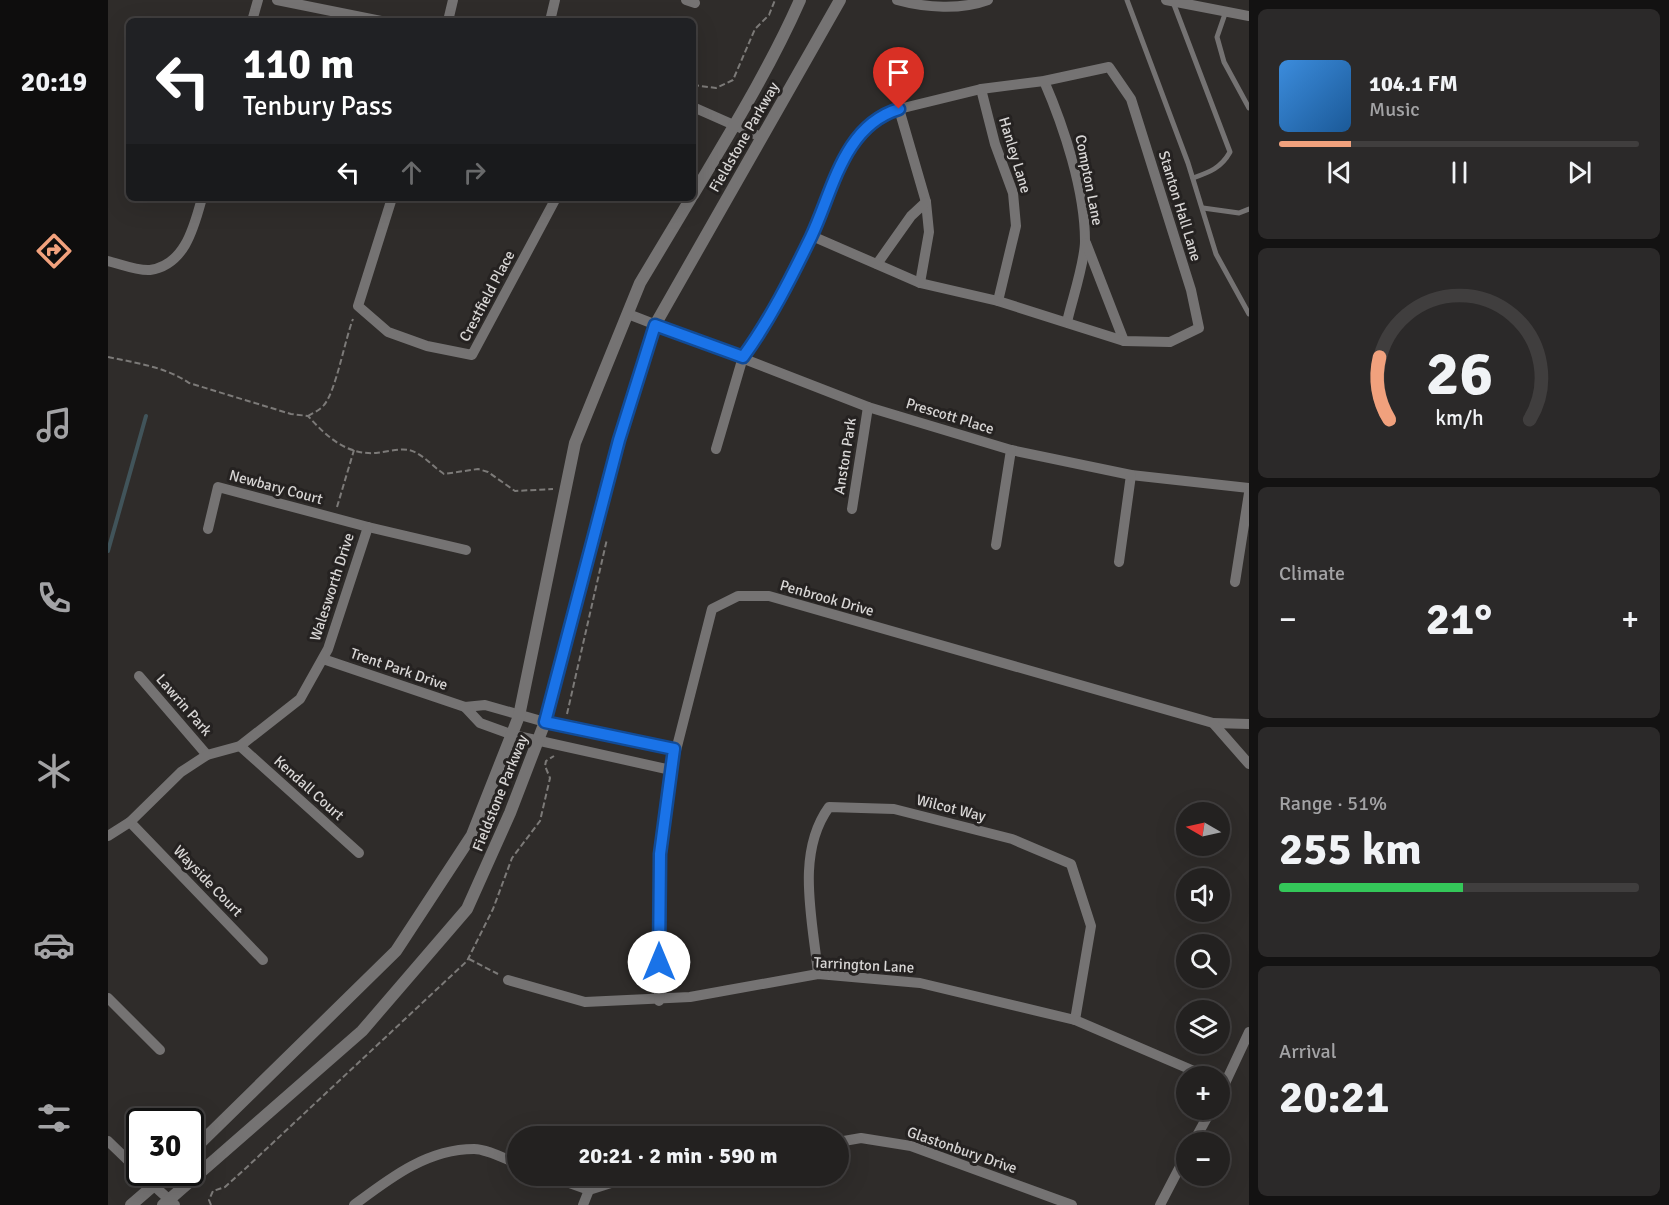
<!DOCTYPE html>
<html lang="en">
<head>
<meta charset="utf-8">
<style>
  body { margin:0; font-family:Signika,sans-serif; background:#2b2929; color:#f1f3f6; height:100vh; display:flex; flex-direction:column; font-size:22px; white-space:nowrap }
  * { box-sizing:border-box; margin:0 }
  p { font-size:20px; color:#a3a3a5 }
  .icon { flex:none; width:33px; height:33px; fill:none; stroke:currentColor; stroke-width:2; stroke-linecap:round; stroke-linejoin:round }
  .map { position:relative; flex:1; overflow:hidden }
  .drawer { display:flex; flex-direction:column; gap:9px; padding:9px; background:#131212; width:420px }
  .drawer>* { flex:none }
  .guide { position:absolute; left:18px; top:18px; width:570px; height:183px; border-radius:9px; box-shadow:0 6px 24px #0002,0 0 0 2px #403e3e; background:#202124; color:#fff; overflow:hidden }
  .needle { width:39px; rotate:279deg }
  .tools { position:absolute; left:1068px; top:802px; display:grid; gap:12px }
  .tools a { display:grid; place-items:center; width:54px; height:54px; border-radius:50%; background:#232120; box-shadow:0 6px 24px #0002,0 0 0 2px #403e3e; font-size:30px }
  .speed { position:absolute; left:18px; top:1108px; display:flex; gap:12px; font-size:30px; font-weight:700; text-align:center }
  .speed>* { display:grid; place-content:center; width:78px; height:78px; border-radius:50%; background:#232120; box-shadow:0 6px 24px #0002,0 0 0 2px #403e3e; line-height:1 }
  .speed .limit { border:3px solid #111; border-radius:9px; background:#fff; color:#111 }
  .pin { position:absolute; display:grid; place-items:center; width:51px; height:51px; color:#fff; margin:-62px -26px; border-radius:50% 50% 50% 0; rotate:-45deg; box-shadow:0 0 6px #0007 }
  .pin .icon { rotate:45deg }
  .me { position:absolute; width:66px; margin:-33px; rotate:0deg; stroke-linejoin:round; filter:drop-shadow(0 0 4px #0008) }
  .turn { display:flex; align-items:center; gap:21px; height:126px; padding:0 18px; font-size:27px }
  .turn .icon { width:78px; height:78px; stroke-width:2.5 }
  .turn b { display:block; font-size:42px; line-height:51px }
  .lanes { display:flex; align-items:center; height:57px; padding:0 18px; background:#0003; justify-content:center; gap:30px; direction:ltr }
  .lanes .off { opacity:.35 }
  .big { font-size:45px; font-weight:800; line-height:1.1 }
  .drawer .tile { flex:1; display:flex; flex-direction:column; justify-content:center; gap:9px; min-width:0; padding:0 21px; border-radius:9px; background:#2b2929 }
  .drawer .dial { align-items:center; gap:0 }
  .dial svg { height:156px; overflow:visible; fill:none; stroke:#403e3e; stroke-width:7; stroke-linecap:round; text-anchor:middle }
  .dial text { fill:#f1f3f6; stroke:none }
  .song { display:flex; align-items:center; gap:18px }
  .cover { width:72px; height:72px; border-radius:9px; background:linear-gradient(135deg,hsl(210 70% 55%),hsl(210 70% 35%)) }
  .played { height:6px; border-radius:3px; background:linear-gradient(90deg,#f1a17d 20%,#403e3e 20%) }
  .keys { display:flex; justify-content:space-around; direction:ltr }
  .heat { display:flex; justify-content:space-between; align-items:center; font-size:33px; direction:ltr }
  .charge { height:9px; border-radius:4px; background:linear-gradient(90deg,#34c759 51%,#403e3e 0) }
  .trip { position:absolute; left:399px; top:1126px; width:342px; height:60px; border-radius:30px; background:#232120; box-shadow:0 6px 24px #0002,0 0 0 2px #403e3e; font-weight:800; line-height:60px; text-align:center }
  main { display:flex; flex:1; min-height:0 }
  .tab-bar { display:flex; flex-direction:column; width:108px; justify-content:space-around; align-items:center; background:#0e0d0d; color:#a3a3a5 }
  .tab-bar .icon { width:42px; height:42px }
  .tab-bar .current { color:#f1a17d }
  .tab-bar b { font-size:27px; color:#f1f3f6 }
  .map>svg:first-child { display:block }
  .lines { fill:none; stroke-linecap:round; stroke-linejoin:round }
  .stream { stroke:#41545a; stroke-width:4 }
  .path { stroke:#7c7a78; stroke-width:2; stroke-dasharray:6 3; stroke-linecap:butt }
  .service { stroke:#757373; stroke-width:5 }
  .minor { stroke:#757373; stroke-width:10 }
  .tertiary { stroke:#757373; stroke-width:12 }
  .route-casing { stroke:#114b97; stroke-width:15 }
  .route { stroke:#1a73e8; stroke-width:10 }
  .labels { text-anchor:middle; stroke-width:6; stroke-linejoin:round; paint-order:stroke }
  .street-label { font-size:15px; fill:#d8d6d5; stroke:#252221 }
</style>
</head>
<body>
<main>
<nav class="tab-bar">
<b>20:19</b>
<svg class="icon current" aria-label="directions" viewBox="0 0 24 24"><path d="M12 3l9 9-9 9-9-9zM9 14v-3h6M13 9l2 2-2 2"/></svg>
<svg class="icon" aria-label="music" viewBox="0 0 24 24"><path d="M9 18V5l10-2v13"/><circle cx="6" cy="18" r="3"/><circle cx="16" cy="16" r="3"/></svg>
<svg class="icon" aria-label="phone" viewBox="0 0 24 24"><path d="M5 4h4l2 5-3 2q2 4 5 5l2-3 5 2v4C11 20 4 13 5 4z"/></svg>
<svg class="icon" aria-label="climate" viewBox="0 0 24 24"><path d="M12 3v18M4 7l16 10M4 17L20 7"/></svg>
<svg class="icon" aria-label="car" viewBox="0 0 24 24"><path d="M5 17H2v-5l4-1 3-4h7l3 4 3 1v5h-3M9 17h6M6 11h13"/><circle cx="7" cy="17" r="2"/><circle cx="17" cy="17" r="2"/></svg>
<svg class="icon" aria-label="filters" viewBox="0 0 24 24"><path d="M4 7h16M4 17h16"/><circle cx="9" cy="7" r="2"/><circle cx="15" cy="17" r="2"/></svg>
</nav>
<div class="map">
<svg width="1141" height="1205" viewBox="0 0 1141 1205">
  <rect width="100%" height="100%" fill="#2f2c2a"/>
  <g class="lines">
    <path class="stream" d="M0 551 38 416"/>
    <g class="path">
      <path d="M585 85 608 88 625 80 647 29 661 15 667 0"/>
      <path d="M0 357C28 363 58 367 81 383L183 414 200 416C218 436 238 455 268 453 278 452 291 448 301 450 314 453 324 466 336 474L370 469 380 472 407 491 445 489"/>
      <path d="M200 416C205 413 212 410 216 405 228 391 237 339 245 319"/>
      <path d="M229 507 246 450"/>
      <path d="M459 714 499 539"/>
      <path d="M361 959 390 974"/>
      <path d="M103 1205 101 1200 105 1191 117 1187 138 1168 359 961 385 909 404 858 432 821 442 778 437 766 438 761 446 756"/>
    </g>
    <g class="service">
      <path d="M1019 0 1080 163 1108 254 1141 314"/>
      <path d="M1065 2 1122 152C1113 168 1102 172 1085 178"/>
      <path d="M1118 11 1109 37 1116 62 1141 108"/>
      <path d="M1095 208 1131 213 1141 209"/>
    </g>
    <g class="minor">
      <path d="M169 0 273 21"/>
      <path d="M578 0 587 3"/>
      <path d="M789 0C818 8 853 10 880 0"/>
      <path d="M1058 0 1141 16"/>
      <path d="M144 21 150 0"/>
      <path d="M340 21 345 0"/>
      <path d="M442 21 447 0"/>
      <path d="M936 81C956 127 977 191 977 241 977 262 964 300 959 322"/>
      <path d="M873 89 887 144 905 193 908 226 890 301"/>
      <path d="M585 107 653 137"/>
      <path d="M791 109 818 202 821 232 812 283"/>
      <path d="M284 198 250 306 280 332 319 346 364 355 448 198"/>
      <path d="M978 243 1016 341"/>
      <path d="M0 261C12 264 30 271 42 270 77 265 86 227 94 198"/>
      <path d="M769 264 803 216 818 202"/>
      <path d="M520 314 760 407 903 450 1023 475 1141 488"/>
      <path d="M608 449 635 357 653 333 704 236 732 163 756 129 778 113 791 109 873 89 936 81 1001 67 1023 99 1083 290 1091 328 1062 342 1016 341 890 301 812 283 704 236"/>
      <path d="M744 509 760 407"/>
      <path d="M100 529 110 487 260 527 358 550"/>
      <path d="M888 545 903 450"/>
      <path d="M1011 562 1023 475"/>
      <path d="M1127 582 1141 493"/>
      <path d="M215 659 357 707 377 705 437 722 566 749"/>
      <path d="M31 676 99 755"/>
      <path d="M357 707 372 723 405 735 563 770"/>
      <path d="M1105 723 1141 724"/>
      <path d="M132 746 251 853"/>
      <path d="M22 822 155 960"/>
      <path d="M0 836 22 822 73 772 99 755 132 746 192 699 220 649 260 527"/>
      <path d="M710 974C705 920 687 854 721 807L786 809 904 839 963 864 983 926 967 1020"/>
      <path d="M400 980 477 1002 582 997 710 974 812 983 967 1020 1100 1077"/>
      <path d="M0 998 52 1050"/>
      <path d="M551 1001 552 854 563 770 604 609 630 596H661L1105 723 1141 764"/>
      <path d="M1112 1094 1141 1032"/>
      <path d="M0 1141 32 1172"/>
      <path d="M730 1142 753 1138 803 1146 964 1205"/>
      <path d="M1085 1143 1103 1110"/>
      <path d="M32 1173 67 1205"/>
      <path d="M442 1176 481 1190 525 1176"/>
      <path d="M246 1205C282 1178 319 1149 366 1149 379 1149 397 1159 410 1164"/>
      <path d="M475 1205 481 1190"/>
      <path d="M1052 1205 1078 1155"/>
    </g>
    <g class="tertiary">
      <path d="M585 195C623 131 662 68 692 0"/>
      <path d="M82 1153 288 951 364 835 411 716 467 443 532 283 583 198"/>
      <path d="M23 1205 60 1173"/>
      <path d="M55 1205 254 1031 359 909 402 813 437 722 511 440 547 325 732 0"/>
    </g>
  </g>
  <g class="lines">
    <g class="route-casing">
      <path id="route" d="M551 962 552 854 566 749 437 722 511 440 547 325 635 357C662 320 683 278 703 237 725 191 735 126 791 109"/>
    </g>
    <use href="#route" class="route"/>
  </g>
  <g class="labels">
    <g class="street-label">
      <text transform="translate(636 137) rotate(-60)" y="5">Fieldstone Parkway</text>
      <text transform="translate(907 155) rotate(73)" y="5">Hanley Lane</text>
      <text transform="translate(981 180) rotate(79)" y="5">Compton Lane</text>
      <text transform="translate(1072 206) rotate(73)" y="5">Stanton Hall Lane</text>
      <text transform="translate(379 296) rotate(-62)" y="5">Crestfield Place</text>
      <text transform="translate(842 416) rotate(17)" y="5">Prescott Place</text>
      <text transform="translate(737 456) rotate(-81)" y="5">Anston Park</text>
      <text transform="translate(168 487) rotate(15)" y="5">Newbary Court</text>
      <text transform="translate(224 587) rotate(-72)" y="5">Walesworth Drive</text>
      <text transform="translate(719 598) rotate(16)" y="5">Penbrook Drive</text>
      <text transform="translate(291 669) rotate(19)" y="5">Trent Park Drive</text>
      <text transform="translate(76 705) rotate(49)" y="5">Lawrin Park</text>
      <text transform="translate(201 788) rotate(42)" y="5">Kendall Court</text>
      <text transform="translate(392 793) rotate(-68)" y="5">Fieldstone Parkway</text>
      <text transform="translate(843 808) rotate(14)" y="5">Wilcot Way</text>
      <text transform="translate(100 881) rotate(46)" y="5">Wayside Court</text>
      <text transform="translate(756 965) rotate(3)" y="5">Tarrington Lane</text>
      <text transform="translate(854 1150) rotate(19)" y="5">Glastonbury Drive</text>
    </g>
  </g>
</svg>
<div class="tools">
<a><svg class="needle" viewBox="-14 -14 28 28"><path d="M0-13l5 13h-10z" fill="#e53935"/><path d="M0 13l5-13h-10z" fill="#a3a3a5"/></svg></a>
<a><svg class="icon" aria-label="sound" viewBox="0 0 24 24"><path d="M4 9h4l5-4v14l-5-4H4zM17 9q2 3 0 6"/></svg></a>
<a><svg class="icon" aria-label="search" viewBox="0 0 24 24"><circle cx="10" cy="10" r="6"/><path d="M15 15l6 6"/></svg></a>
<a><svg class="icon" aria-label="layers" viewBox="0 0 24 24"><path d="M12 4l9 5-9 5-9-5zM3 14l9 5 9-5"/></svg></a>
<a>+</a>
<a>−</a>
</div>
<div class="speed"><div class="limit">30</div></div>
<div class="pin" style="left:791px;top:109px;background:#d93025"><svg class="icon" aria-label="arrive" viewBox="0 0 24 24"><path d="M6 21V4h12l-3 4 3 4H6"/></svg></div>
<svg class="me" style="left:551px;top:962px" viewBox="-20 -20 40 40"><circle r="19" fill="#fff"/><path d="M0-13L10 11 0 6-10 11z" fill="#1a73e8"/></svg>
<div class="trip">20:21 · 2 min · 590 m</div>
<div class="guide">
<div class="turn"><svg class="icon" aria-label="left" viewBox="0 0 24 24"><path d="M17 20v-9H6M10 6l-5 5 5 5"/></svg><div><b>110 m</b>Tenbury Pass</div></div>
<div class="lanes"><svg class="icon" aria-label="left" viewBox="0 0 24 24"><path d="M17 20v-9H6M10 6l-5 5 5 5"/></svg><svg class="icon off" aria-label="ahead" viewBox="0 0 24 24"><path d="M12 20V5M6 11l6-6 6 6"/></svg><svg class="icon off" aria-label="right" viewBox="0 0 24 24"><path d="M7 20v-9h11M14 6l5 5-5 5"/></svg></div>
</div>
</div>
<section class="drawer">
<div class="tile">
<div class="song"><i class="cover"></i><div><b>104.1 FM</b><p>Music</p></div></div>
<div class="played"></div>
<div class="keys"><svg class="icon" aria-label="previous" viewBox="0 0 24 24"><path d="M18 5L8 12l10 7zM5 5v14"/></svg><svg class="icon" aria-label="pause" viewBox="0 0 24 24"><path d="M8 5v14M16 5v14"/></svg><svg class="icon" aria-label="next" viewBox="0 0 24 24"><path d="M6 5l10 7-10 7zM19 5v14"/></svg></div>
</div>
<div class="tile dial"><svg viewBox="0 0 100 80">
<path d="M14 69A42 42 0 1 1 86 69"/>
<path d="M14 69A42 42 0 0 1 9 37" stroke="#f1a17d"/>
<text x="50" y="56" font-size="32" font-weight="700">26</text>
<text x="50" y="72" font-size="11">km/h</text>
</svg></div>
<div class="tile"><p>Climate</p>
<div class="heat"><a>−</a><b class="big">21°</b><a>+</a></div>
</div>
<div class="tile"><p>Range · 51%</p><b class="big">255 km</b><div class="charge"></div></div>
<div class="tile"><p>Arrival</p><b class="big">20:21</b></div>
</section>
</main>
</body>
</html>
